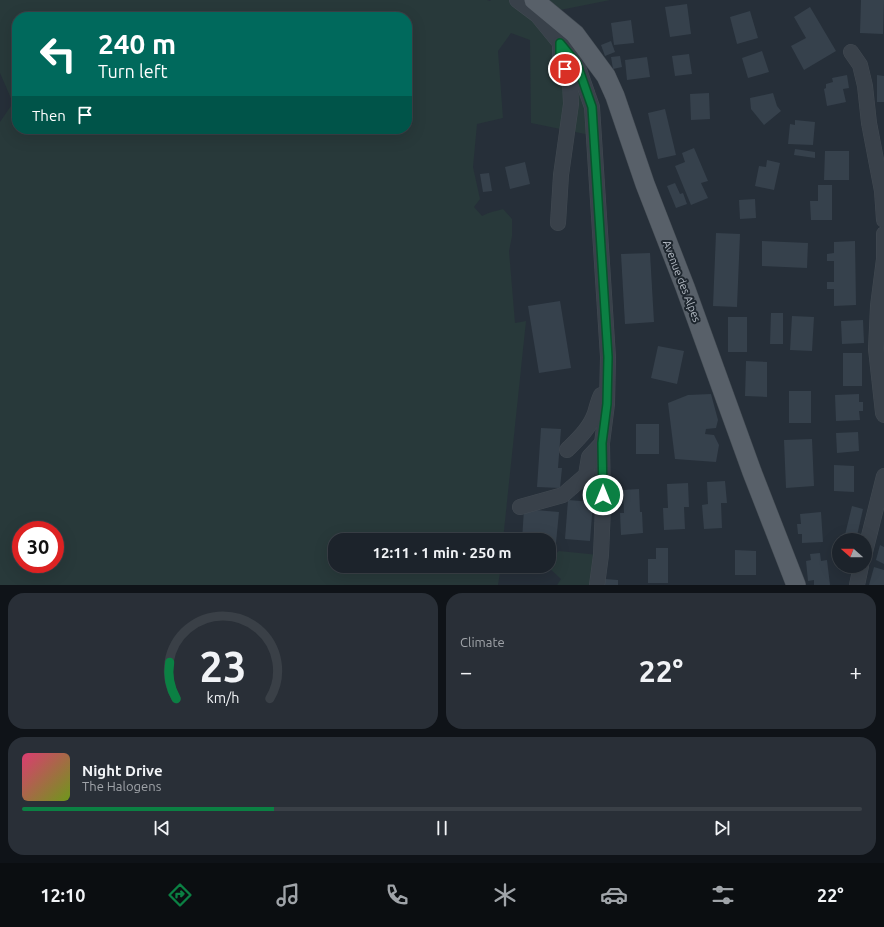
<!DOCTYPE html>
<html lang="en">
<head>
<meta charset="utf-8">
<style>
  body { margin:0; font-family:Ubuntu,sans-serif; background:#292f37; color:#f1f3f6; height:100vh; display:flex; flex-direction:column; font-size:15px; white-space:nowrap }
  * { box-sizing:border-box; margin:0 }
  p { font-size:13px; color:#a0a4a9 }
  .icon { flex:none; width:22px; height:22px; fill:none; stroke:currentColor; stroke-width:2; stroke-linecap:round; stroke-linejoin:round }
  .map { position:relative; height:585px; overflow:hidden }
  .details { display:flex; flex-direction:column; gap:8px; padding:8px; background:#0f1318; flex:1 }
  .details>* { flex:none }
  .top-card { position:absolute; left:12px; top:12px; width:400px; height:122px; border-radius:16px; box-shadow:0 4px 16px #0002,0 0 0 1px #3a4047; background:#00695c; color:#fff; overflow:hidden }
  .needle { width:26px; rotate:291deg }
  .buttons { position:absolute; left:832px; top:533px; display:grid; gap:8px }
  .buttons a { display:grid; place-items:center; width:40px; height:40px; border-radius:50%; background:#1c232b; box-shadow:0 4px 16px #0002,0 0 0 1px #3a4047; font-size:20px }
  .speed { position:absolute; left:12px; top:521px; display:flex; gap:8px; font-size:20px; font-weight:700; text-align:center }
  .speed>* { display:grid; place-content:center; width:52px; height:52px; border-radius:50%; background:#1c232b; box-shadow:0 4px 16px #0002,0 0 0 1px #3a4047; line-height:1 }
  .speed .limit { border:6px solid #d22; background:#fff; color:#111 }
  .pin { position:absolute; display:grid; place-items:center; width:34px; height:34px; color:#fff; margin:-17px; border:2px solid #fff; border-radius:50%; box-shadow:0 1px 4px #0007 }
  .me { position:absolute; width:44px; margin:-22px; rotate:0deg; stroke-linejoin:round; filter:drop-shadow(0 0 3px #0008) }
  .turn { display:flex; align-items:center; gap:14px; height:84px; padding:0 20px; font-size:18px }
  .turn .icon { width:52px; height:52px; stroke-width:2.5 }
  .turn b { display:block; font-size:28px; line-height:34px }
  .then { display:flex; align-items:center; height:38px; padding:0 20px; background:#0003; gap:8px; font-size:15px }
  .big { font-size:30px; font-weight:700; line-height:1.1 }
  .details .tile { flex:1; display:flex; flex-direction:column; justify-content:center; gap:6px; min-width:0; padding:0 14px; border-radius:16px; background:#292f37 }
  .details .dial { align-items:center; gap:0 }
  .dial svg { height:104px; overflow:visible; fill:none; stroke:#3a4047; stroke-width:7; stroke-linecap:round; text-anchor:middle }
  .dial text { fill:#f1f3f6; stroke:none }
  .song { display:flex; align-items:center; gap:12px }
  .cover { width:48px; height:48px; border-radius:6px; background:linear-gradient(135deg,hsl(340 70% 55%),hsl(80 70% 35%)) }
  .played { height:4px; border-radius:2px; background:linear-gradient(90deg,#0b8043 30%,#3a4047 30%) }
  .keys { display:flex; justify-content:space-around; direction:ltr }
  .heat { display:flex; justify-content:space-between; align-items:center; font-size:22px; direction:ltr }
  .details .tiles { flex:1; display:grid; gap:8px; grid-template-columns:1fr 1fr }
  .tile:last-child { grid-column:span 2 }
  .trip { position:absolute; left:328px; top:533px; width:228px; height:40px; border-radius:16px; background:#1c232b; box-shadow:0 4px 16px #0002,0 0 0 1px #3a4047; font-weight:700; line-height:40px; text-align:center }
  .dock { display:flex; height:64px; justify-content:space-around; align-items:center; background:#0b0e11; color:#a0a4a9 }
  .dock .icon { width:28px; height:28px }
  .dock .active { color:#0b8043 }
  .dock b { font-size:18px; color:#f1f3f6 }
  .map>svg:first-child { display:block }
  .green { fill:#28393a; fill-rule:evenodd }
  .building { fill:#36414c }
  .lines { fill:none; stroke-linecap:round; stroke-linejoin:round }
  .minor-casing { stroke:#424a52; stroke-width:16 }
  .major-casing { stroke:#424a52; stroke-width:20 }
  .minor { stroke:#39414a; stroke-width:15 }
  .major { stroke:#586069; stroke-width:19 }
  .route-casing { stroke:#07532c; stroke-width:10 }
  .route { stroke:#0b8043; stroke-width:7 }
  .labels { text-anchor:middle; stroke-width:4; stroke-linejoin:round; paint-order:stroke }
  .street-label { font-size:11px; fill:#b5bcc5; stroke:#1e262e }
</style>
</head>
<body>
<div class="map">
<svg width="884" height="585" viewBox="0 0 884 585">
  <rect width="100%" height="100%" fill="#262f39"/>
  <g class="green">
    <path d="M0 0H487L490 1 491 0H610L535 15 581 64 590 135 531 123 530 40 511 33 498 51 503 118 477 124 473 167 480 199 474 207 482 216C489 212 496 211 503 209L512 219V236L509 251 515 323 526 321 503 540H335V566H501L498 585H0V122L13 103 0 73ZM17 17H407V129H17ZM21 530H55V564H21Z"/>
    <path d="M559 551 599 555 596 585H557L561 579 547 566H549V559Z"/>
  </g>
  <g class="building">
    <path d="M861 0H884L883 34 860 33Z"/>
    <path d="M687 4 691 34 670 37 665 7Z"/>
    <path d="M810 7 836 51 804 70 791 46 806 38 794 17Z"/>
    <path d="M750 11 758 38 737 44 730 17Z"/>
    <path d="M631 20 634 43 614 45 611 23Z"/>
    <path d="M611 41 615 52 605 56 601 45Z"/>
    <path d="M762 51 769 72 748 78 742 58Z"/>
    <path d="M689 54 692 74 675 76 672 56Z"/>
    <path d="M620 56 622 67 613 69 611 57Z"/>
    <path d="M647 57 650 77 627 80 625 60Z"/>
    <path d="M847 75 849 88 843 89 846 102 827 106 824 89 826 88V84L833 82 832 78Z"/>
    <path d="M877 75 884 76V102H877Z"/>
    <path d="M709 93 710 119 691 120 690 94Z"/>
    <path d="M773 93 777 106 781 111 764 125 751 109 750 98Z"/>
    <path d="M665 109 676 155 658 159 648 113Z"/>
    <path d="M795 120 815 122 813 145 788 144 790 124 795 125Z"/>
    <path d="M694 148 708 181 701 183 708 198 691 205 675 166 685 162 682 153Z"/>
    <path d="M795 149 815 152V158L794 155Z"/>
    <path d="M825 151H849V180H824Z"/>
    <path d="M767 160 780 163 774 190 755 186 759 166 766 167Z"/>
    <path d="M525 162 530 184 510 189 505 167Z"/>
    <path d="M489 173 492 191 483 192 480 174Z"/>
    <path d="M675 183 680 194 683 193 687 204 676 208 667 186Z"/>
    <path d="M818 185H832V220H811L810 201H818Z"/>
    <path d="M755 199 756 218 740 219 739 200Z"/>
    <path d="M716 233 740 234 737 307 713 306Z"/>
    <path d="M762 241 808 243 807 268 762 266Z"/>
    <path d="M855 241 856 305 834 306V289H827V282H834V261H827V254L834 253V242Z"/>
    <path d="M650 253 654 322 625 324 621 254Z"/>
    <path d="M560 301 571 368 539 373 528 306Z"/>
    <path d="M771 313H783V344H770Z"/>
    <path d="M792 316 814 317 812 351 790 350Z"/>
    <rect x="728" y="317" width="19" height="35"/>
    <path d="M863 320 864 343 842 344 841 321Z"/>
    <path d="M658 346 684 351 677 384 651 378Z"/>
    <rect x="843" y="353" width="19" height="33"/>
    <path d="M746 361 767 362V397L745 396Z"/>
    <rect x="789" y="391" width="22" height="32"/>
    <path d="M711 394 718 420 716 428 706 429 705 434 714 435 719 445 716 462 675 459 668 403 688 395Z"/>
    <path d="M859 394V402H863V411H859L860 420 836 421 835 395Z"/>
    <rect x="636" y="424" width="23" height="30"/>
    <path d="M541 428 561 429 558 468H562L560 488 537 487Z"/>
    <path d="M858 432 859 451 837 453 836 433Z"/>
    <path d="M812 439 814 486 786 488 784 440Z"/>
    <path d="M834 465 854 466V492L834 491Z"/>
    <path d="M725 481 727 503H721L722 528 704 529 702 505 708 504 707 482Z"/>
    <path d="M688 483 689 507H684L685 529 664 530 663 508H668L667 484Z"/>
    <path d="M639 489 640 512H642L643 533 621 535 620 513H624L623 490Z"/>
    <path d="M568 500 593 502 590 541 565 539Z"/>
    <path d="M852 506 863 509 856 540 844 539Z"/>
    <path d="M524 509 559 512 556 543 549 542V540H522Z"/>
    <path d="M821 512 823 542 802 543V534H798L797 524H801L800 514Z"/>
    <path d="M880 545 884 547V564L876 560Z"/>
    <path d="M656 548H668V583H648V559H656Z"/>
    <path d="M735 550 756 551V575H735Z"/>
    <path d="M820 553 821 561 827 560 830 585H814V580L808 581 806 561 811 560 810 554Z"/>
    <path d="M874 567 884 570V585H869Z"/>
    <path d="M605 579 618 580V585H604Z"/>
  </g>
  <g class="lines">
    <g class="minor-casing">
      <g id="minor">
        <path d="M517 0 537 15 577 64 592 107 608 357 607 404 602 443 603 507 601 555 597 585"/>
        <path d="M851 52 860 65 865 86 869 123 882 191 884 220"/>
        <path d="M558 223 561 175 571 104 570 82 560 56V44"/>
        <path d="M884 234V259L878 306 876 349 883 413 884 415"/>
        <path d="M567 450C578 439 590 428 595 413 597 407 598 401 601 395"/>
        <path d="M520 507 563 495 586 475 589 457 602 443"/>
        <path d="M865 552 884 476"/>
        <path d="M857 585 861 566"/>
      </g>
    </g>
    <g class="major-casing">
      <path id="major" d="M534 0 575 34 606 76 615 96 645 184 685 287 752 472 796 585"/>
    </g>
    <use href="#minor" class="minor"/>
    <use href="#major" class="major"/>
  </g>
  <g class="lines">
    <g class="route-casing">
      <path id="route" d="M565 69 560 56V43L577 64 592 107 608 357 607 404 602 443 603 495"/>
    </g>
    <use href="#route" class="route"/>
  </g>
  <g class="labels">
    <g class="street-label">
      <text transform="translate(682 281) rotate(69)" y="4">Avenue des Alpes</text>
    </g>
  </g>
</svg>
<div class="buttons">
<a><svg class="needle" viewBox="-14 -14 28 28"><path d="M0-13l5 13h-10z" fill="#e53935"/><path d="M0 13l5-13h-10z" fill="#a0a4a9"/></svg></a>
</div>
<div class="speed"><div class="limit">30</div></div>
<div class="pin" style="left:565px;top:69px;background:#d93025"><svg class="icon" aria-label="arrive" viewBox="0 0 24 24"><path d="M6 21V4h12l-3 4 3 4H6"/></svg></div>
<svg class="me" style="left:603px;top:495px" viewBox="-20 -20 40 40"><circle r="17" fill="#0b8043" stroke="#fff" stroke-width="3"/><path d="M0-11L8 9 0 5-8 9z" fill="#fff"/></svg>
<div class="trip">12:11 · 1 min · 250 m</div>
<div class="top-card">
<div class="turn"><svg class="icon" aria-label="left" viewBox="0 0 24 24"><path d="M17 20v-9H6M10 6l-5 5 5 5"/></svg><div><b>240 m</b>Turn left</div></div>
<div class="then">Then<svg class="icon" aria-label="arrive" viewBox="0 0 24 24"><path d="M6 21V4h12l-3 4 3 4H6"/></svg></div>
</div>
</div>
<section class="details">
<div class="tiles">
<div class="tile dial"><svg viewBox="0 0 100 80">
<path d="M14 69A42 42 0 1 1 86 69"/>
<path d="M14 69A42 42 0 0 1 9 41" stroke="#0b8043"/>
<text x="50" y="56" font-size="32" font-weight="700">23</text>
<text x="50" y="72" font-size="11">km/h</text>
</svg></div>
<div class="tile"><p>Climate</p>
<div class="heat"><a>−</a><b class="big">22°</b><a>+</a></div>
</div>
<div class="tile">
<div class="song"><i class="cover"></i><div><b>Night Drive</b><p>The Halogens</p></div></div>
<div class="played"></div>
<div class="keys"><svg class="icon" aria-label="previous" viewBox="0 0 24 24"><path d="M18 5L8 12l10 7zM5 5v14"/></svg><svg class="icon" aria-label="pause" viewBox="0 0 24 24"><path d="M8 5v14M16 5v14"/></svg><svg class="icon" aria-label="next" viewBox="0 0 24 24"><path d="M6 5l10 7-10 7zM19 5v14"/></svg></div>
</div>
</div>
</section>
<nav class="dock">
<b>12:10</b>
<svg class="icon active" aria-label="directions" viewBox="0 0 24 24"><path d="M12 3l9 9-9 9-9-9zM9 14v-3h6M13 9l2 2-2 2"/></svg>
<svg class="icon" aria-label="music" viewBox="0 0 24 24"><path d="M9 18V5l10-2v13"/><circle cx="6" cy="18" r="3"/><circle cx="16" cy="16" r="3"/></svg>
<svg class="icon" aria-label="phone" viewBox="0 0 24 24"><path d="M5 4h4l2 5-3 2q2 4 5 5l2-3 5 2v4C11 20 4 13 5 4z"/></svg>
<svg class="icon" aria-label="climate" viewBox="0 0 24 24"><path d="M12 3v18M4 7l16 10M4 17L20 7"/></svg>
<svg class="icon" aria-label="car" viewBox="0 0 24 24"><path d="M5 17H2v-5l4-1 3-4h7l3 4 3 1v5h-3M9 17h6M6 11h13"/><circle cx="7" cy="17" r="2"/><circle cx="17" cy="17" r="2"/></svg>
<svg class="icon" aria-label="filters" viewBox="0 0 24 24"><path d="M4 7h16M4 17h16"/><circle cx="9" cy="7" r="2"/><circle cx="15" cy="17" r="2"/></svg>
<b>22°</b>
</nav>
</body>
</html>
